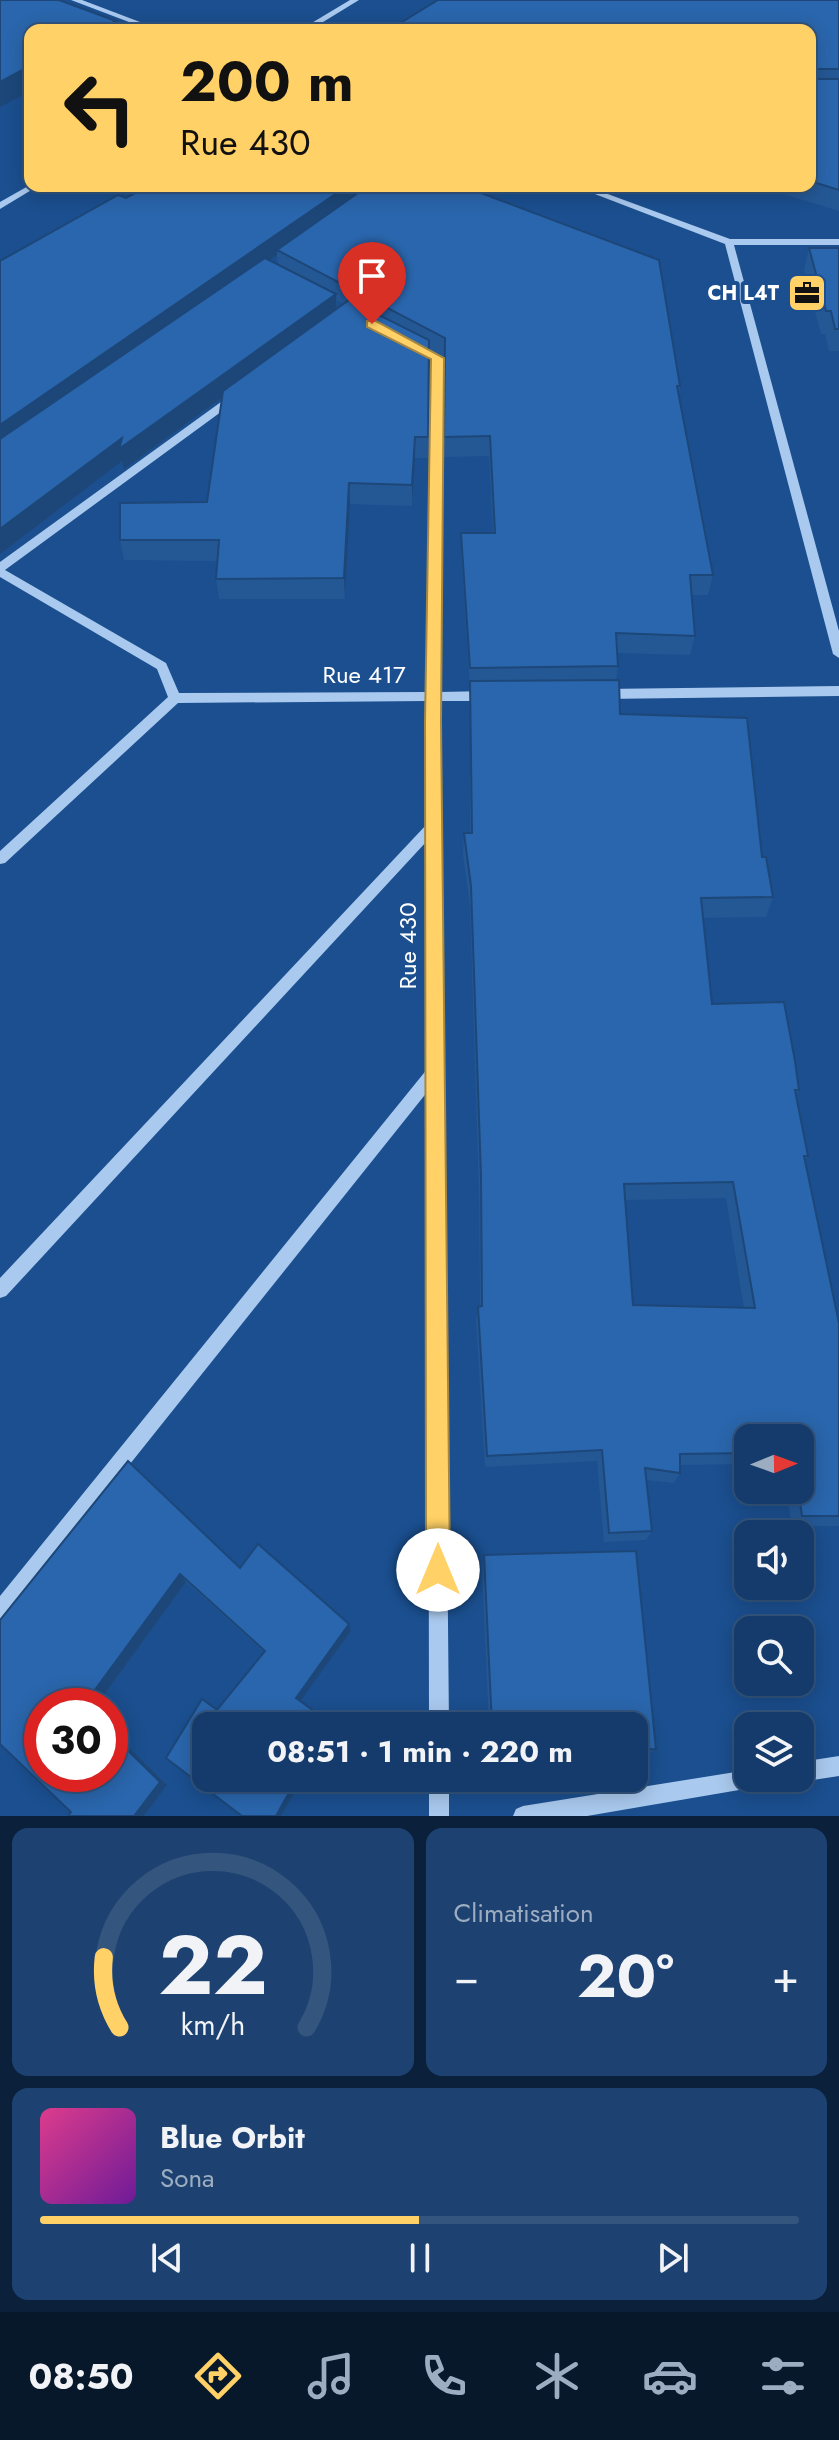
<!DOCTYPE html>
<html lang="fr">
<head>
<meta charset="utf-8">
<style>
  body { margin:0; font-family:Jost,sans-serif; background:#1d4271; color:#f1f3f6; height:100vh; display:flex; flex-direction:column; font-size:30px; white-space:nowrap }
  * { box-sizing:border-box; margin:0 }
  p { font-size:26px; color:#9dadc1 }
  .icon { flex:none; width:44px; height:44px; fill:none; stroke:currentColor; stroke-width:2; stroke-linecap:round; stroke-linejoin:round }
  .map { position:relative; height:1816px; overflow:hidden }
  .drawer { display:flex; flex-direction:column; gap:12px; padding:12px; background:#0b203b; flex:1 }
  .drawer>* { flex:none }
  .hud { position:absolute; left:24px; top:24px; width:792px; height:168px; border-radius:16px; box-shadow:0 4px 20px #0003,0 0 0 2px #33557e; background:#ffd166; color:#111; overflow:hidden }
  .needle { width:52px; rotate:89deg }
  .tools { position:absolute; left:734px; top:1424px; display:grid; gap:16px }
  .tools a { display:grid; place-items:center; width:80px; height:80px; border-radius:16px; background:#143b6b; box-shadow:0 4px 20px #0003,0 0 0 2px #33557e; font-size:40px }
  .speed { position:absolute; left:24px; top:1688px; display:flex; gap:16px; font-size:40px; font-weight:700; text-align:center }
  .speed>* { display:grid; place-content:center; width:104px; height:104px; border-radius:50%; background:#143b6b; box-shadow:0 4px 20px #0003,0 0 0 2px #33557e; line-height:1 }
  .speed .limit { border:12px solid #d22; background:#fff; color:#111 }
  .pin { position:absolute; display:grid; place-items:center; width:68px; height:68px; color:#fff; margin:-82px -34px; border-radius:50% 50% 50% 0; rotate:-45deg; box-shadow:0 0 8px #0007 }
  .pin .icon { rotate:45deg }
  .me { position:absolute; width:88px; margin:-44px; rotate:0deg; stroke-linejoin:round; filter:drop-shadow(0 0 6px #0008) }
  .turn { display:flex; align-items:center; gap:28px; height:168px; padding:0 24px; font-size:36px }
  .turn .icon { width:104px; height:104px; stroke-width:2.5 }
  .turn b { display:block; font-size:56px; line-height:68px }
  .big { font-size:60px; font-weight:700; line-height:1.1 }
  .drawer .tile { flex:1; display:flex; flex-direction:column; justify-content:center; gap:12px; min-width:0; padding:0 28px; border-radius:16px; background:#1d4271 }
  .drawer .dial { align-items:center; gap:0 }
  .dial svg { height:208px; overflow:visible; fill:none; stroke:#33557e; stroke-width:7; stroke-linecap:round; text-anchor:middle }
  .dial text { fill:#f1f3f6; stroke:none }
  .song { display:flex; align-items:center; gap:24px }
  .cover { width:96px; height:96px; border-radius:12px; background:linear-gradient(135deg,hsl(330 70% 55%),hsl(280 70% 35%)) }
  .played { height:8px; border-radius:4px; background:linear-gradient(90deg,#ffd166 50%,#33557e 50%) }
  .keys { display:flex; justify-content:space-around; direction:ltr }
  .heat { display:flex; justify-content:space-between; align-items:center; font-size:44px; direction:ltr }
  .drawer .tiles { flex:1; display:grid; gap:12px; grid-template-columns:1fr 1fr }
  .tile:last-child { grid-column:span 2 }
  .trip { position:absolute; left:192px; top:1712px; width:456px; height:80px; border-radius:16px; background:#143b6b; box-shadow:0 4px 20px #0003,0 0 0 2px #33557e; font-weight:700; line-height:80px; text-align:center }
  .dock { display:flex; height:128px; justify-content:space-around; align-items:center; background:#08182b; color:#9dadc1 }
  .dock .icon { width:56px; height:56px }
  .dock .selected { color:#ffd166 }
  .dock b { font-size:36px; color:#f1f3f6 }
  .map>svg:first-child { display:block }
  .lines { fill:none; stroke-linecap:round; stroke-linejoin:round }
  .minor { fill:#a9c9ee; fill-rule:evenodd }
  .wall { fill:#245895; fill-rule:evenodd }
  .shaded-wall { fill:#1d4779 }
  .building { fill:#2a66ad; stroke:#1d4779; stroke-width:2; fill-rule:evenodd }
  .route { fill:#ffd166; stroke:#a68842; stroke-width:2 }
  .labels { text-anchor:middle; stroke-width:8; stroke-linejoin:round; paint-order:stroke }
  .far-poi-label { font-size:20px; font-weight:bold; fill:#fff; stroke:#1b4f8f; text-anchor:end }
  .street-label { font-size:24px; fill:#fff; stroke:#1b4f8f }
</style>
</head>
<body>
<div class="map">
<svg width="839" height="1816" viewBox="0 0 839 1816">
  <rect width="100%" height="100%" fill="#1b4f8f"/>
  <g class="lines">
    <g class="minor">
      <path d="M71 0H82L161 30H150Z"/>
      <path d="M350 0H359L310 30H300Z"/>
      <path d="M30 185 38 186 0 209V202Z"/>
      <path d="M574 186H586L730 239H839V245H734L839 631V658L833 654 725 244Z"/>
      <path d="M413 342 442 358 439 692 489 691 495 696 489 701H439L449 1726H429L428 1091 7 1618 0 1620V1596L428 1068 427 841 6 1296 0 1298V1278L427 824V701L178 703 5 863 0 864V851L168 697 157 669 0 577V562L232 394H240V398L5 570 166 663 179 693 427 692 432 359 409 347 408 345Z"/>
      <path d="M839 686V696L602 699 596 694 602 689Z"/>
      <path d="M839 1756V1776L800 1782 793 1779 800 1778V1762Z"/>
      <path d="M748 1770V1778H772L769 1785 587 1816H513L516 1809 523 1806Z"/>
      <rect x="429" y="1778" width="20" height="38"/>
    </g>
  </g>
  <g class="wall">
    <path d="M839 0V211L757 186H810V30Z"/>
    <path d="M126 198 680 386 679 394 713 575 708 595H692L695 636 690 655 617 653 618 666 616 680 620 714 762 857 773 897 766 917 703 918 712 1004 799 1090 796 1096 808 1156 805 1161 839 1323V1526H792L786 1490H800V1438H748V1464L680 1465V1473L674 1483 646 1480 652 1531 646 1540 604 1542 597 1461 485 1467 476 1320 478 1307 480 1306 479 1192 470 906 463 854 464 833H470V688L461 553V533H493L489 456 444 457 445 358 429 350 428 458H415L412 506 350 504 345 599H219L216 579 217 561 124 560 120 540 207 502 222 398 124 469 122 461ZM277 255 278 265 269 260ZM337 300 344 304 337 309ZM726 1198 744 1308 633 1305 625 1200Z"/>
    <path d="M809 248H839V351H829L825 334H821L804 270Z"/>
    <path d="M128 1461 240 1568 258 1544 349 1624 351 1631 300 1701 329 1722 331 1726H206V1778H303L281 1816H242L166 1758 202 1699 217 1710 264 1652 186 1582 96 1706H42V1774H110V1729L167 1785 144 1816H68L71 1812 0 1744V1620Z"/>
    <path d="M484 1555 656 1749 647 1755H634V1726H489L482 1567Z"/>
  </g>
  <g class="shaded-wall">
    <path d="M116 21 117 30H99Z"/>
    <path d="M30 66V91L0 107V82Z"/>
    <path d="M347 186H376L277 250V255L0 449V425Z"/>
    <path d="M336 294 337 314 124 469 122 461 0 554V529L122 438Z"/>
    <path d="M415 437V458L412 506V485Z"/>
    <path d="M349 483 350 504 345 599 344 578Z"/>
    <path d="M180 1574 186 1582 96 1706H83Z"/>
    <path d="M349 1624 351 1631 299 1703 296 1698Z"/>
    <path d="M110 1729 167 1785 144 1816H134L110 1733Z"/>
    <path d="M297 1778H303L281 1816H276Z"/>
  </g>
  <g class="building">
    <path d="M0 0H59L116 21 99 30H30V66L0 82Z"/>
    <path d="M438 0H839V69H817L813 75 819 79H839V190L810 181V30H389Z"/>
    <path d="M148 186H347L0 425V261L118 195 126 198Z"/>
    <path d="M368 186H462L659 260 680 386H677L713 575H690L695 636 616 633 618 666 470 668 461 533H495L490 436 444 437 445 338 277 250Z"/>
    <path d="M809 248H839V329H835L831 311H826Z"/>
    <path d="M265 258 336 294 119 449 122 438 0 529V439Z"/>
    <path d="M349 300 429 340 428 437H415L412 485 349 483 344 578 216 579 219 540H120V503L207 502 223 391Z"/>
    <path d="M619 680 620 714 747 718 762 857H766L773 897 701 898 712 1004 784 1002 795 1061 799 1090H795L808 1156H804L839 1323V1516H802L798 1490H800V1438H748V1453L680 1454V1473L645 1468 652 1531 609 1533 602 1450 487 1456 478 1307 482 1306 481 1176 471 886 464 833H472L470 681ZM733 1182 755 1308 633 1305 624 1184Z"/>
    <path d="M128 1461 240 1568 258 1544 349 1624 296 1698 329 1722 326 1726H206V1778H297L276 1816H242L166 1758 202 1699 217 1710 265 1651 180 1574 83 1706H42V1774H110V1733L160 1782 134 1816H68L71 1812 0 1744V1620Z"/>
    <path d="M636 1551 656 1749 634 1750V1726H492L484 1555Z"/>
  </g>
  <path class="route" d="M367 321H376L444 358 441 722 450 1570 446 1578 438 1582 429 1578 426 1570 425 722 431 359 367 327Z"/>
  <defs>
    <g id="office-square" transform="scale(2)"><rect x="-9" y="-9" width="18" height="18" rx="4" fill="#ffd166" stroke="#1b4f8f"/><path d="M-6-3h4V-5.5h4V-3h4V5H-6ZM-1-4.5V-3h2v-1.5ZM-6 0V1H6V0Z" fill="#111"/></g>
  </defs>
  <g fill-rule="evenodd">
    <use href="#office-square" x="807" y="293"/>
  </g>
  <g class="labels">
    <g class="far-poi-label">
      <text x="779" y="300">CH L4T</text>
    </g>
    <g class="street-label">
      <text x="364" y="683">Rue 417</text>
      <text transform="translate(408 946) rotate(-90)" y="8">Rue 430</text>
    </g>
  </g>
</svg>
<div class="tools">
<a><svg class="needle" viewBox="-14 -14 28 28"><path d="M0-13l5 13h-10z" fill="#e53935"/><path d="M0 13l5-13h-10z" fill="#9dadc1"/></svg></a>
<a><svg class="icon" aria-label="sound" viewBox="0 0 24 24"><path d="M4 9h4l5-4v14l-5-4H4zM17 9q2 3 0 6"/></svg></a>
<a><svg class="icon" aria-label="search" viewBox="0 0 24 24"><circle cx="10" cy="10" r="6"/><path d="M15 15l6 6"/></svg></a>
<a><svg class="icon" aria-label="layers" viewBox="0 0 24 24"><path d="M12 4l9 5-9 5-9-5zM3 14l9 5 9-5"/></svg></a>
</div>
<div class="speed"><div class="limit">30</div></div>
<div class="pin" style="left:372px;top:324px;background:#d93025"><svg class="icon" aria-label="arrive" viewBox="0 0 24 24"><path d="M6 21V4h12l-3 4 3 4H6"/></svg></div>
<svg class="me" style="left:438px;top:1570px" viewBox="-20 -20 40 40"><circle r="19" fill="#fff"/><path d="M0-13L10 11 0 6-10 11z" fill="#ffd166"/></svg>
<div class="trip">08:51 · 1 min · 220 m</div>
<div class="hud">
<div class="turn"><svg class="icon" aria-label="left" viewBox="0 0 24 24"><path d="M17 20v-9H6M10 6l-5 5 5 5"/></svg><div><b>200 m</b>Rue 430</div></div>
</div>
</div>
<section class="drawer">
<div class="tiles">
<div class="tile dial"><svg viewBox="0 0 100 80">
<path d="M14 69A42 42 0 1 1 86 69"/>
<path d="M14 69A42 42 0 0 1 8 42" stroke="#ffd166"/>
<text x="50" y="56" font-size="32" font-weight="700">22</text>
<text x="50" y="72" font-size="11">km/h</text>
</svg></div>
<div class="tile"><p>Climatisation</p>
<div class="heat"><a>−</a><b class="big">20°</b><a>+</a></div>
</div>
<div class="tile">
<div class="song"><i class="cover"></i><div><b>Blue Orbit</b><p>Sona</p></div></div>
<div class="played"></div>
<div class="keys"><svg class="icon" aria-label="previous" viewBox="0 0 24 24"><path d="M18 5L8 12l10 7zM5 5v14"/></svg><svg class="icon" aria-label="pause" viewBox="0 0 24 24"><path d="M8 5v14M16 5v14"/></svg><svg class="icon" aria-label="next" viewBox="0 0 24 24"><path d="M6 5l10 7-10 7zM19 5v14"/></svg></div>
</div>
</div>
</section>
<nav class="dock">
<b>08:50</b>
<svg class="icon selected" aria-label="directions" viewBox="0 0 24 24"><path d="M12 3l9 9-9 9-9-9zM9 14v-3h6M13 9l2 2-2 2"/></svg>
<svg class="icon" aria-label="music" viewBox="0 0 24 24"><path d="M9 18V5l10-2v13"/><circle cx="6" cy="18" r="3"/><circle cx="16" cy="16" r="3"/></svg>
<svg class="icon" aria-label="phone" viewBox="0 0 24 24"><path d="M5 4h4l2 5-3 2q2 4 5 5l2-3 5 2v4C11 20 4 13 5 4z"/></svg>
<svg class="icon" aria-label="climate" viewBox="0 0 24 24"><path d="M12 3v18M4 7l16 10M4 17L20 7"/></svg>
<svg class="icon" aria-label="car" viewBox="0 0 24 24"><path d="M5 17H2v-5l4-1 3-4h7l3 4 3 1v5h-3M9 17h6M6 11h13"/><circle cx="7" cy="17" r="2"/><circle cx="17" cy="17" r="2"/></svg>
<svg class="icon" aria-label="filters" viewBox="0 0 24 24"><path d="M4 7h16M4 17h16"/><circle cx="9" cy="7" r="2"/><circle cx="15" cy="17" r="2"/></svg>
</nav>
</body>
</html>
